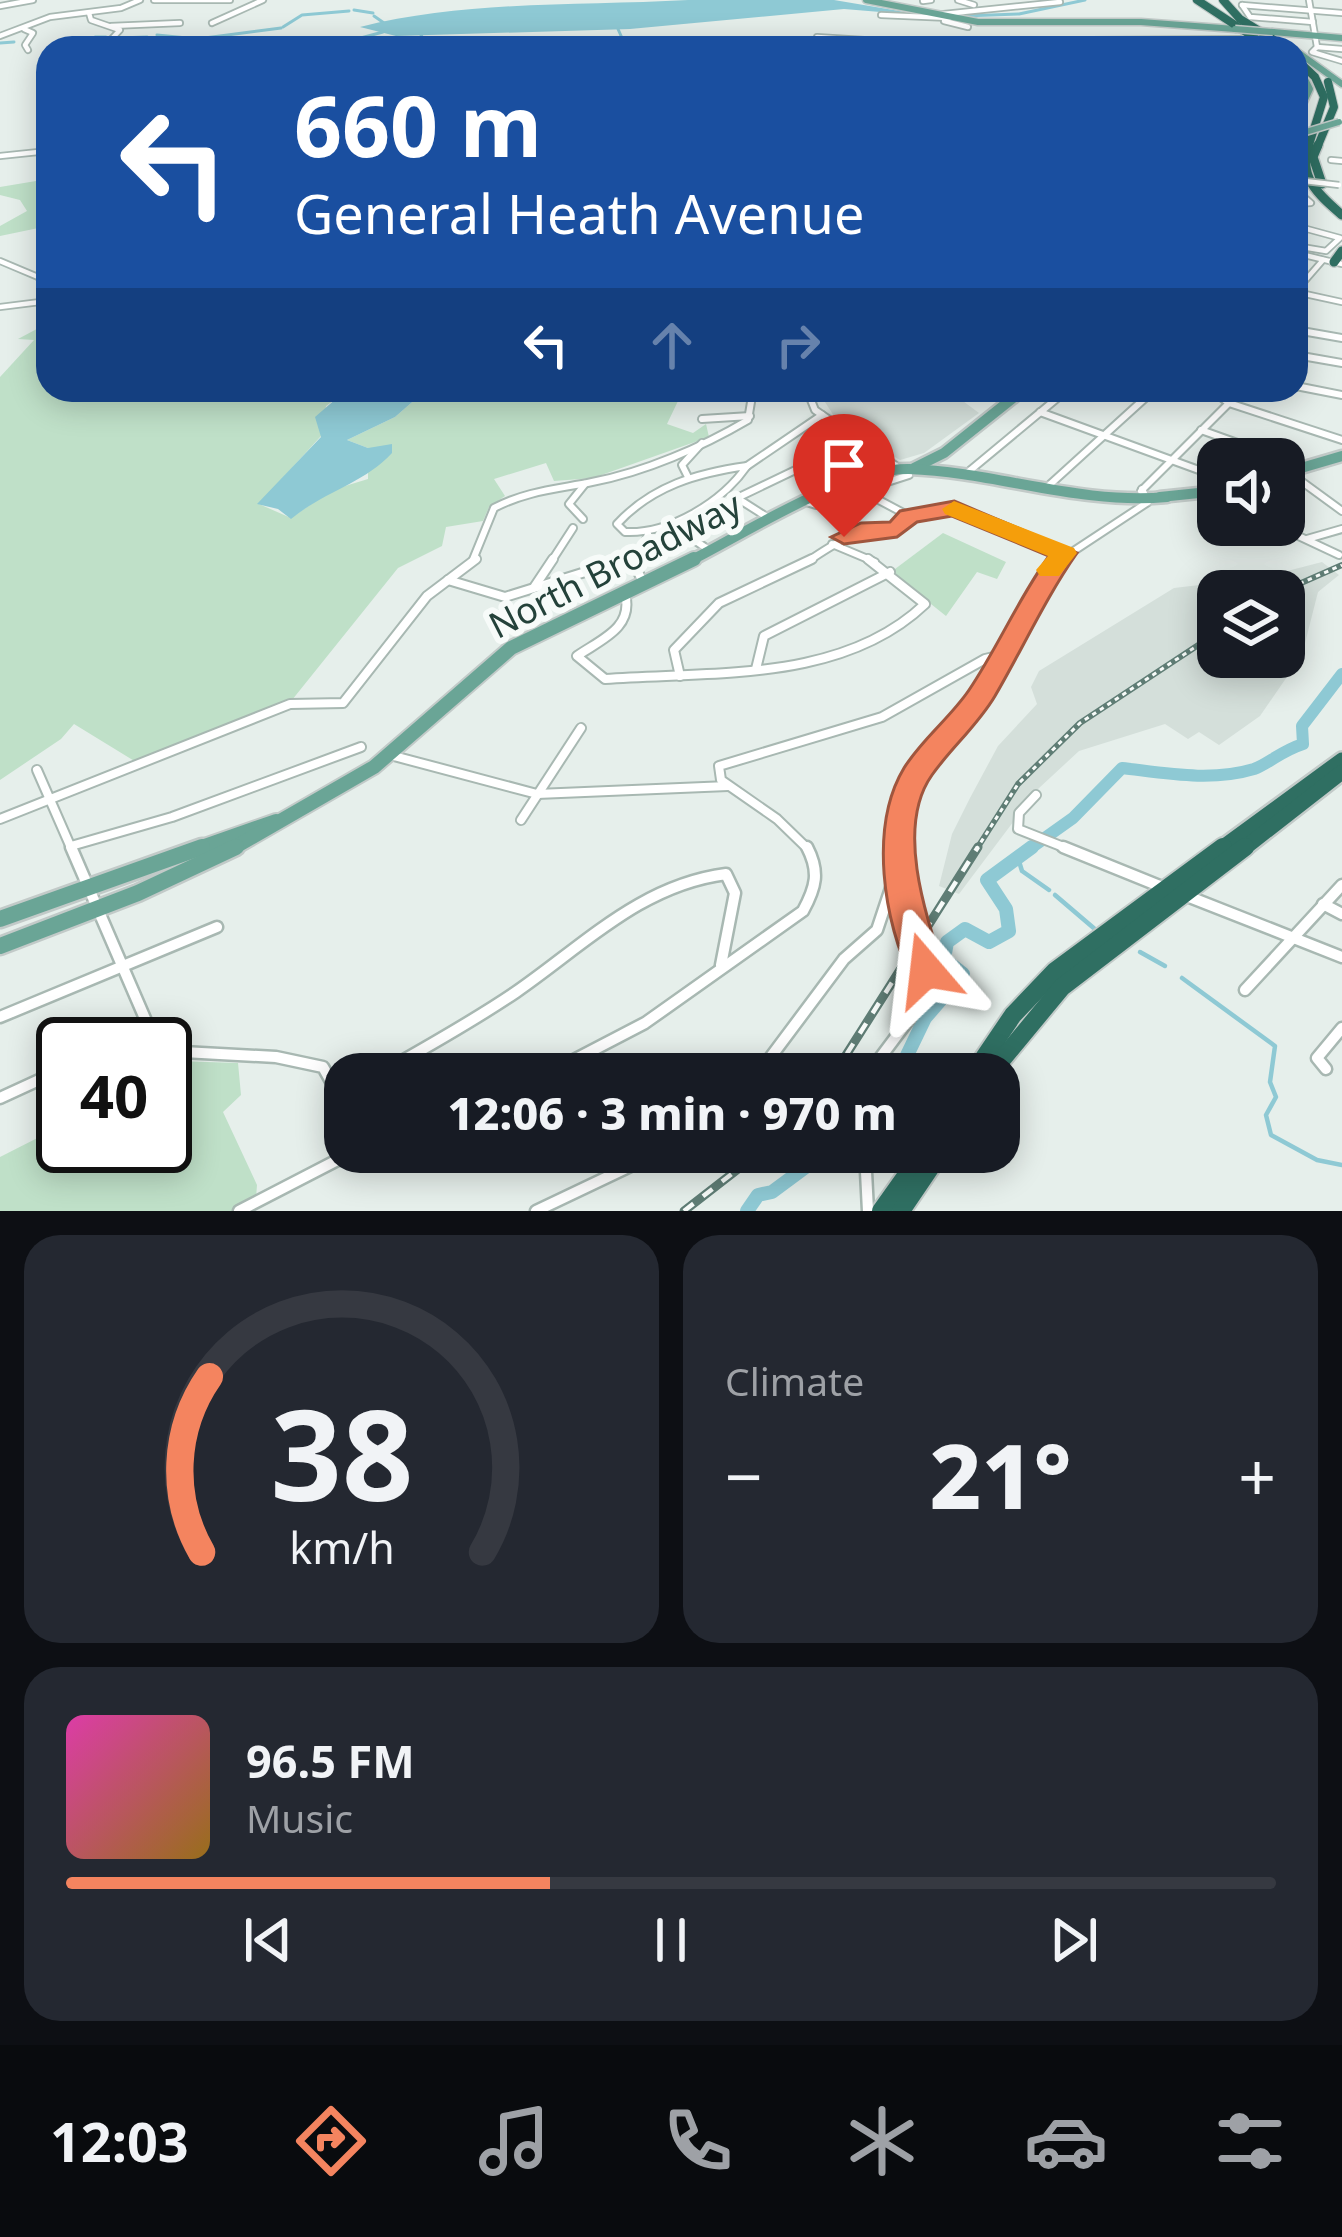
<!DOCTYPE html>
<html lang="en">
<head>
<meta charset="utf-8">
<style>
  body { margin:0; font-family:"Noto Sans",sans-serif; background:#242831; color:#f1f3f6; height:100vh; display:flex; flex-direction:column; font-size:45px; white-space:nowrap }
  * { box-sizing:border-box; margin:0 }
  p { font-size:39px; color:#9ea1a6 }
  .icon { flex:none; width:66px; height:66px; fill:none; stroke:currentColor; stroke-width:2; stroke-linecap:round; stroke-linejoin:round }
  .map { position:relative; height:1211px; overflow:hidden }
  .sheet { display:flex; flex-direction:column; gap:24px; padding:24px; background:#0d0f14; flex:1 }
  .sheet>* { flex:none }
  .hud { position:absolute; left:36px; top:36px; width:1272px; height:366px; border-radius:36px; box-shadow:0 6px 30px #0003; background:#1a4fa0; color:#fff; overflow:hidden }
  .fabs { position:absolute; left:1197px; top:438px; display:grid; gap:24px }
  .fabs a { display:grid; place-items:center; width:108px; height:108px; border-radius:24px; background:#171b24; box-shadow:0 6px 30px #0003; font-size:60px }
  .speed { position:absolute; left:36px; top:1017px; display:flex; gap:24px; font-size:60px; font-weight:700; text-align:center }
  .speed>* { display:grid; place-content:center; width:156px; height:156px; border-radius:50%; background:#171b24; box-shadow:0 6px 30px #0003; line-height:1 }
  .speed .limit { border:6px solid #111; border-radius:18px; background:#fff; color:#111 }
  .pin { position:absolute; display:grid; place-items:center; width:102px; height:102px; color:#fff; margin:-123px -51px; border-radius:50% 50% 50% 0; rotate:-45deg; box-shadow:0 0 12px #0007 }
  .pin .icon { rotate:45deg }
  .me { position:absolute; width:132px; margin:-66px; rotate:343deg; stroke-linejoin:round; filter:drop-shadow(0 0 9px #0008) }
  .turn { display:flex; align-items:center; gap:42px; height:252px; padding:0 60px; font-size:54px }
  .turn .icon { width:156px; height:156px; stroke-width:2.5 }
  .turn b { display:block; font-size:84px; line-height:102px }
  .lanes { display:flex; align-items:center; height:114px; padding:0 60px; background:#0003; justify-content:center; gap:60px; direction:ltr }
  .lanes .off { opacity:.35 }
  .big { font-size:90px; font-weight:800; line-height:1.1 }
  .sheet .tile { flex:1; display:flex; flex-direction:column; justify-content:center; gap:18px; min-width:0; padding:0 42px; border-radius:36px; background:#242831 }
  .sheet .dial { align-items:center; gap:0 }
  .dial svg { height:312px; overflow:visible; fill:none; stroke:#363941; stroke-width:7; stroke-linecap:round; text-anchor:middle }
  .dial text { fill:#f1f3f6; stroke:none }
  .song { display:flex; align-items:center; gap:36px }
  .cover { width:144px; height:144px; border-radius:18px; background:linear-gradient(135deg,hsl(320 70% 55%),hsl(40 70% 35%)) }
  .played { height:12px; border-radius:6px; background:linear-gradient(90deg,#f4845f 40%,#363941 40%) }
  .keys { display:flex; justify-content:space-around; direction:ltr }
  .heat { display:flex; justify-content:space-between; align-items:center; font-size:66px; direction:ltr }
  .sheet .tiles { flex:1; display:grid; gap:24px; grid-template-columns:1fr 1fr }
  .tile:last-child { grid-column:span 2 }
  .trip { position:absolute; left:324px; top:1053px; width:696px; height:120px; border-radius:36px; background:#171b24; box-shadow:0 6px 30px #0003; font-weight:800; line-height:120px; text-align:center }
  .menu { display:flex; height:192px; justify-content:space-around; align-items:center; background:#090b0e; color:#9ea1a6 }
  .menu .icon { width:84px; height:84px }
  .menu .active { color:#f4845f }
  .menu b { font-size:54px; color:#f1f3f6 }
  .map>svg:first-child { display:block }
  .built { fill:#d4dfda; fill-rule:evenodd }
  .green { fill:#bfe0c8 }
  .water { fill:#8ec9d4 }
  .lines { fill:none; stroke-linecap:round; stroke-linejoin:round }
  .stream-far1 { stroke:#8ec9d4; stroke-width:3 }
  .stream { stroke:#8ec9d4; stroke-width:4.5 }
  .river-far1 { stroke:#8ec9d4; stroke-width:12 }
  .river { stroke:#8ec9d4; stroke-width:14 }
  .minor-far3-casing { stroke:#a8b8b2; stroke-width:8 }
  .minor-far2-casing { stroke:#a8b8b2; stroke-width:10 }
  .minor-far1-casing { stroke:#a8b8b2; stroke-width:12 }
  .minor-casing { stroke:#a8b8b2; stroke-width:15 }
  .major-far3-casing { stroke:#c2cac8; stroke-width:9 }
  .major-far2-casing { stroke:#c2cac8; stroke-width:15 }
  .major-far1-casing { stroke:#c2cac8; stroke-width:18 }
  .major-casing { stroke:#c2cac8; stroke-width:21 }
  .highway-far3-casing { stroke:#c2cac8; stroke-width:10 }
  .highway-far2-casing { stroke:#c2cac8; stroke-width:12 }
  .highway-far1-casing { stroke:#c2cac8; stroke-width:20 }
  .highway-casing { stroke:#c2cac8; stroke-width:22 }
  .minor-far3 { stroke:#fff; stroke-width:4.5 }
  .minor-far2 { stroke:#fff; stroke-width:6 }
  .minor-far1 { stroke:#fff; stroke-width:8 }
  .minor { stroke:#fff; stroke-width:10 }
  .major-far3 { stroke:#6aa596; stroke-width:6 }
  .major-far2 { stroke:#6aa596; stroke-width:10 }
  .major-far1 { stroke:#6aa596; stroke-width:14 }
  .major { stroke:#6aa596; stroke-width:16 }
  .highway-far3 { stroke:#2f6f62; stroke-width:8 }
  .highway-far2 { stroke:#2f6f62; stroke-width:9 }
  .highway-far1 { stroke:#2f6f62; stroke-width:15 }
  .highway { stroke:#2f6f62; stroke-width:18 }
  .rail-far1-casing { stroke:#5f7d75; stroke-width:6 }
  .rail-casing { stroke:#5f7d75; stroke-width:9 }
  .rail-far1 { stroke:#f7fbf9; stroke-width:3; stroke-dasharray:4.5; stroke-linecap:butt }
  .rail { stroke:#f7fbf9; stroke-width:4.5; stroke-dasharray:12; stroke-linecap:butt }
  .minor-bridge-casing { stroke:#a8b8b2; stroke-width:8; stroke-linecap:butt }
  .major-bridge-casing { stroke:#c2cac8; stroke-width:9; stroke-linecap:butt }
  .minor-bridge { stroke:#fff; stroke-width:4.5 }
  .major-bridge { stroke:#6aa596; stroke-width:6 }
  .route { fill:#f4845f; stroke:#9f563e; stroke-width:3 }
  .slow { fill:#f59e0b }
  .labels { text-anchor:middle; stroke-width:12; stroke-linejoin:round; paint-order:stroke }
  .street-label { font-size:36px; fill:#24423a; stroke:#f7fbf9 }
</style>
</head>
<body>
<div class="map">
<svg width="1342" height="1211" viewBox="0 0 1342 1211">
  <rect width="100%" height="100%" fill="#e6efeb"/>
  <g class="built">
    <path d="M948 390 979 413 924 453 900 460 839 424 818 391Z"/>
    <path d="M1322 562 1339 575 1318 592 1302 655 1260 716 1219 745 1199 732 1188 739 1165 724 1079 751 1038 789 959 894 939 886 952 834 970 798 998 746 1037 704 1031 687 1039 671 1174 588 1260 578ZM1218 591H1284V657H1218Z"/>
  </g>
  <g class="green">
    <path d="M48 179V226L0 236V226L27 211 20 200 0 195V187Z"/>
    <path d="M48 323V390H330L338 397 326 406 321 436 259 504 291 518 332 490 368 479V448L347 440 395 417 426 390H717L713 401H678L667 424 693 433 706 424 709 437 593 478 554 481 546 463 494 479 505 496 489 507 483 521 446 527 442 546 398 568 292 700 136 762 74 724 61 739 0 780V377L34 340 18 339Z"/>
    <path d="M943 533 1006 562 997 579 977 572 946 616 891 572Z"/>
    <path d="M176 1061 238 1063 241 1095 223 1112 257 1185 255 1211H0V1157L63 1125V1146H165V1068Z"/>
  </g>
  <g class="water">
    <path d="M688 0H834L929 16 844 9 630 29 396 36 360 27C467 0 579 6 688 0Z"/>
    <path d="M330 390H426L395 417 347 440 368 448 392 444V453C363 484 325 491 291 519L278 509 257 504 321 437 315 417 337 398Z"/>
  </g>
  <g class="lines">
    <g class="stream-far1">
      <path d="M354 10 373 13"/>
      <path d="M374 16 384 23"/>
      <path d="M964 16 1019 14 1085 0"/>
      <path d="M283 27 302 15 349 11"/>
      <path d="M618 29 622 38"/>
      <path d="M157 35 197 39 281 28"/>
      <path d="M421 35 428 47"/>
      <path d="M95 37H106"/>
      <path d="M119 38 147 37"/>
      <path d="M357 39 383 32"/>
      <path d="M0 43 14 42"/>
      <path d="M340 48 353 40"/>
    </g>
    <g class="stream">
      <path d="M1018 858 1022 871 1049 890"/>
      <path d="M1055 895 1096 930"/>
      <path d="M1140 952 1165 966"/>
      <path d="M1182 978 1275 1046 1270 1082 1276 1097 1266 1115 1271 1135 1317 1160 1342 1165"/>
    </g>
    <path class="river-far1" d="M1028 850 1073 818 1122 768C1165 773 1211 782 1254 769 1268 764 1281 751 1303 744L1302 726 1342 674"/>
    <g class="river">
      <path d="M898 1074 925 1018 963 974 944 959 947 942 965 929 989 942 1009 931 1006 909 987 880 1032 847"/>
      <path d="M747 1211 758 1195 772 1192 826 1152"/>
    </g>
    <g class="minor-far3-casing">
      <g id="minor-far3">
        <path d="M154 0H230"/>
        <path d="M958 0 974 5"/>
        <path d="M1309 0 1317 47 1312 52 1342 61"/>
        <path d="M923 1 931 0"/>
        <path d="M1242 5 1342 13"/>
        <path d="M1242 5 1250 17 1313 22"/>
        <path d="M0 6 33 0"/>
        <path d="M89 13 91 20 120 30 103 48"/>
        <path d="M881 15 950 18"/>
        <path d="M934 15 1060 2"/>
        <path d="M944 21 968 27"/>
        <path d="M212 23 263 0"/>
        <path d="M111 26 180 23"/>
        <path d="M24 29 33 33 25 45 28 50"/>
        <path d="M0 36 50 17 121 8 140 0"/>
        <path d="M817 37 990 48"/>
        <path d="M1317 47 1342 49"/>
        <path d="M1038 48 1091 40 1250 39"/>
        <path d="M0 156 48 151"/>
        <path d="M1331 160 1342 161"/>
        <path d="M1296 190 1311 203 1296 204"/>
        <path d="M1296 226 1340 238 1326 251 1296 246"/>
        <path d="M1296 253 1342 264"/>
        <path d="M0 261 38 277 48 290"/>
        <path d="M1296 291 1323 260"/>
        <path d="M1296 292 1342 302"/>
        <path d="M0 307 48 301"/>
        <path d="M1296 330 1304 331"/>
      </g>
    </g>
    <g class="minor-far2-casing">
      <g id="minor-far2">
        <path d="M1296 330 1342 338"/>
        <path d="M1296 355 1342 363"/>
        <path d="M1296 386 1342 395"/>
        <path d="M1211 390 1229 403 1342 440"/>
        <path d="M1040 412 1218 477"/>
        <path d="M702 419 750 416"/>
        <path d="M1201 430 1282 459"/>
        <path d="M747 466C722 502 670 534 625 532L617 524C652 486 697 473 747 466Z"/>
        <path d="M747 466 822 415"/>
        <path d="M967 473 1067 390"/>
        <path d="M1290 473 1342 511"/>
        <path d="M688 477 682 465 702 443"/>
        <path d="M1045 489 1154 390"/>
        <path d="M860 490 909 516"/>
        <path d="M1141 491 1229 403"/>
        <path d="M737 498 858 440"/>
        <path d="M737 498 770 519"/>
        <path d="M806 502 816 505 909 475 815 410 807 390"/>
        <path d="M583 519 569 504 585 484"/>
        <path d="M1275 525 1339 555"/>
        <path d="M678 529 709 550"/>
        <path d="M1307 539 1342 529"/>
        <path d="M832 544 875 562"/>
        <path d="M472 562 494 508C526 491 558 489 592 482 645 472 702 447 748 420L753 390"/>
        <path d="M551 562 573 528"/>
        <path d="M617 562 638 555"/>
        <path d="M638 562 648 534"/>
        <path d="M807 562C836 542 857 528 893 531 942 485 1012 531 1064 553"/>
        <path d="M1057 562 1148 502 1142 489"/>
      </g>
    </g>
    <g class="minor-far1-casing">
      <g id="minor-far1">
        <path d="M639 559 636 568 644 584"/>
        <path d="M448 580 505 597 627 559"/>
        <path d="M535 586 553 559"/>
        <path d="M625 594C634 628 600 640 577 656L605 679C713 671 842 683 925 604L868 559"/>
        <path d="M756 669 764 636 890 572"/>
        <path d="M680 676 674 650 719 603 812 559"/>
        <path d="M390 755 537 794 728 786"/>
        <path d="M37 770 72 850"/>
        <path d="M1036 795 1019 813 1018 829 1071 850"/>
        <path d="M0 819 290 704 343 703 427 596 476 559"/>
        <path d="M521 820 581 728"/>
        <path d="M71 846 172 817 361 747"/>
        <path d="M809 850 777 819 721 780 719 766 882 717 985 659 1002 655"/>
        <path d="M901 850 902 814 911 782 981 696 1059 559"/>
      </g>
    </g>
    <g class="minor-casing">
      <g id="minor">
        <path d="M71 847 156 1044"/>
        <path d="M1063 847 1162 887"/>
        <path d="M1187 896 1342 957"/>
        <path d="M1323 904 1342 914"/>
        <path d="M1245 990 1342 885"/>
        <path d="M0 1017 217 927"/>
        <path d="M118 1044 148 1030"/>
        <path d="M165 1051 276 1057 323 1067 332 1083 345 1148"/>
        <path d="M1326 1069 1317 1058 1342 1028"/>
        <path d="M379 1074C425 1048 472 1022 516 992 584 945 641 885 726 874L735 893 721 965"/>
        <path d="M547 1074 645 1023 803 911C816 887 820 872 807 847"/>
        <path d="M758 1074 844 959 877 930 899 864"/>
        <path d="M868 1074 910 1018 926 979 901 847"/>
        <path d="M0 1098 63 1069"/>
        <path d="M865 1152 868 1211"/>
        <path d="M239 1211 353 1152"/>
        <path d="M536 1211 660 1152"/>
      </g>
    </g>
    <g class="major-far3-casing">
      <g id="major-far3">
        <path d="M866 0 978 22H1141L1235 29"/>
        <path d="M1273 32 1342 38"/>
        <path d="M1296 51 1342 84"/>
        <path d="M1296 119 1310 89 1301 71"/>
      </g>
    </g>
    <g class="major-far2-casing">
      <g id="major-far2">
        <path d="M914 468 944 453 1023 390"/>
        <path d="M1284 473 1342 456"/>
        <path d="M1160 497 1218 491"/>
        <path d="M688 562C746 533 845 468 909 469 996 472 1079 505 1167 497"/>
      </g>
    </g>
    <g class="major-far1-casing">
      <g id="major-far1">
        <path d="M193 850 276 821"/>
        <path d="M230 850 374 767 511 648 694 559"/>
      </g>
    </g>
    <g class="major-casing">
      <g id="major">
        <path d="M0 919 202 847"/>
        <path d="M0 946 138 893 236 847"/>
      </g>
    </g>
    <g class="highway-far3-casing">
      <g id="highway-far3">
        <path d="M1197 0 1270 48"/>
        <path d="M1223 0 1240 19 1287 48"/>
        <path d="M1296 59 1315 77 1324 97 1308 148"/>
        <path d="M1317 148 1334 107 1328 82"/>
      </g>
    </g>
    <g class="highway-far2-casing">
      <g id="highway-far2">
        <path d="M1309 145C1297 177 1319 195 1342 215"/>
        <path d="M1318 145 1313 157 1322 184"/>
        <path d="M1334 262 1342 251"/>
      </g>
    </g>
    <g class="highway-far1-casing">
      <g id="highway-far1">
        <path d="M1219 850 1342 760"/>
        <path d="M1242 850 1342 772"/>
      </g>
    </g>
    <g class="highway-casing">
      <g id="highway">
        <path d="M973 1074 1013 1015 1055 971 1223 847"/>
        <path d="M990 1074 1062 987 1245 847"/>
        <path d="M881 1211 923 1152"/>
        <path d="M901 1211 941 1152"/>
      </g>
    </g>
    <use href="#minor-far3" class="minor-far3"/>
    <use href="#minor-far2" class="minor-far2"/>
    <use href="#minor-far1" class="minor-far1"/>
    <use href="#minor" class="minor"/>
    <use href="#major-far3" class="major-far3"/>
    <use href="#major-far2" class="major-far2"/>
    <use href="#major-far1" class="major-far1"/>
    <use href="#major" class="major"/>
    <use href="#highway-far3" class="highway-far3"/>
    <use href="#highway-far2" class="highway-far2"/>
    <use href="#highway-far1" class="highway-far1"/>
    <use href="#highway" class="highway"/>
    <g class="rail-far1-casing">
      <g id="rail-far1">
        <path d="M1283 591 1342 565"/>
        <path d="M976 850 1018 784 1080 723 1218 632"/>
      </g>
    </g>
    <g class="rail-casing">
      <g id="rail">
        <path d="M834 1074 978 847"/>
        <path d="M684 1211 760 1152"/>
      </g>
    </g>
    <use href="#rail-far1" class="rail-far1"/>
    <use href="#rail" class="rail"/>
    <g class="minor-bridge-casing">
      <path id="minor-bridge" d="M1296 180 1339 185"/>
    </g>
    <g class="major-bridge-casing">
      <g id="major-bridge">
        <path d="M1235 29 1273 32"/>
        <path d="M1299 134 1339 122"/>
      </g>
    </g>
    <use href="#minor-bridge" class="minor-bridge"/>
    <use href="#major-bridge" class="major-bridge"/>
  </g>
  <path class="route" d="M954 501 1077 553C1045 599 1023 648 995 696 978 725 951 748 932 775 895 827 926 916 944 970L938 981 926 985 913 981C883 922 869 826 904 768 922 739 950 718 969 690 998 647 1018 599 1049 556L952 516 917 522 897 537 844 544 831 537 861 523 890 522 900 511Z"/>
  <path class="slow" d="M954 501 1074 548 1077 553 1059 576H1040L1036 570 1048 556 945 514 942 509Z"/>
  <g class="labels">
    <g class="street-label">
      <text transform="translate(615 565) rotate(-27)" y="13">North Broadway</text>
    </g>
  </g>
</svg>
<div class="fabs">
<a><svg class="icon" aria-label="sound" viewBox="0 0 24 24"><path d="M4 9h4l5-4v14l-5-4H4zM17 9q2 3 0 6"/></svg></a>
<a><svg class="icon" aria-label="layers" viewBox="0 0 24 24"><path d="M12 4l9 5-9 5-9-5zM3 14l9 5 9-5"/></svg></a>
</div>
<div class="speed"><div class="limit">40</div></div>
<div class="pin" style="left:844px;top:537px;background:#d93025"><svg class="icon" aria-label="arrive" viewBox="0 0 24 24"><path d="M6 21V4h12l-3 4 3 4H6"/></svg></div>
<svg class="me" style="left:926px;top:970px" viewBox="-20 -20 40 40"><path d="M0-17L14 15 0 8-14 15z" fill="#f4845f" stroke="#fff" stroke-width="4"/></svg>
<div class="trip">12:06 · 3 min · 970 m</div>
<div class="hud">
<div class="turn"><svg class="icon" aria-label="left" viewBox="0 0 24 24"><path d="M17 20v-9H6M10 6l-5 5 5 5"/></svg><div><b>660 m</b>General Heath Avenue</div></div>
<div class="lanes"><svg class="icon" aria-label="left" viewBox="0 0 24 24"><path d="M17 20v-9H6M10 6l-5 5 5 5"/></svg><svg class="icon off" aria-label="ahead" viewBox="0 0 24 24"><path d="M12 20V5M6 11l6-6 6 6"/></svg><svg class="icon off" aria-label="right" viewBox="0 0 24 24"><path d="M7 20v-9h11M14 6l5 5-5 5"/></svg></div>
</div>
</div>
<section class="sheet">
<div class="tiles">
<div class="tile dial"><svg viewBox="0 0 100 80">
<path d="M14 69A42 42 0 1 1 86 69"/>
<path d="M14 69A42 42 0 0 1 16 24" stroke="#f4845f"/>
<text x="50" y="56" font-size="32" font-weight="700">38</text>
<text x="50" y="72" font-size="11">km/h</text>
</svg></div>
<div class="tile"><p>Climate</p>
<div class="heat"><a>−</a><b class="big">21°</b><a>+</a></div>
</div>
<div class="tile">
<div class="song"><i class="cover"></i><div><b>96.5 FM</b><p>Music</p></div></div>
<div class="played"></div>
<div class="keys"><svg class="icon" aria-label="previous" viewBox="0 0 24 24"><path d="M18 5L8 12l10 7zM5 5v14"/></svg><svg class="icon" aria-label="pause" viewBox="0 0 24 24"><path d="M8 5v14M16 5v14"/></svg><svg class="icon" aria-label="next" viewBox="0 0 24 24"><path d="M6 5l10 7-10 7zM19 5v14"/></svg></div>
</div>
</div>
</section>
<nav class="menu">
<b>12:03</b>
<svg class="icon active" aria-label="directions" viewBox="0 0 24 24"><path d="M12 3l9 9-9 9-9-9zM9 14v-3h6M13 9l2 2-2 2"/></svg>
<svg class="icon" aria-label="music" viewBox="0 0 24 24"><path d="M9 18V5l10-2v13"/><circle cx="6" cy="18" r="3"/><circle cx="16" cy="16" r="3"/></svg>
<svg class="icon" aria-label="phone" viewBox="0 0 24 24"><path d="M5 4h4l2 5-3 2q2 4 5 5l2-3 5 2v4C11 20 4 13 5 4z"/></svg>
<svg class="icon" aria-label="climate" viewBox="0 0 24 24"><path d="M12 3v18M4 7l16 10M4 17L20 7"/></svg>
<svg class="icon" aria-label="car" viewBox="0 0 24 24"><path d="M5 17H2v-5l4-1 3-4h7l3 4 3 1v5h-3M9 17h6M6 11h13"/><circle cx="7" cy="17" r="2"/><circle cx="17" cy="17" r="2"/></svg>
<svg class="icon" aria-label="filters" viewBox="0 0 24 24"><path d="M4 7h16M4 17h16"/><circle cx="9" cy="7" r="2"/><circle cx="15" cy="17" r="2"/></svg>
</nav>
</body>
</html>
